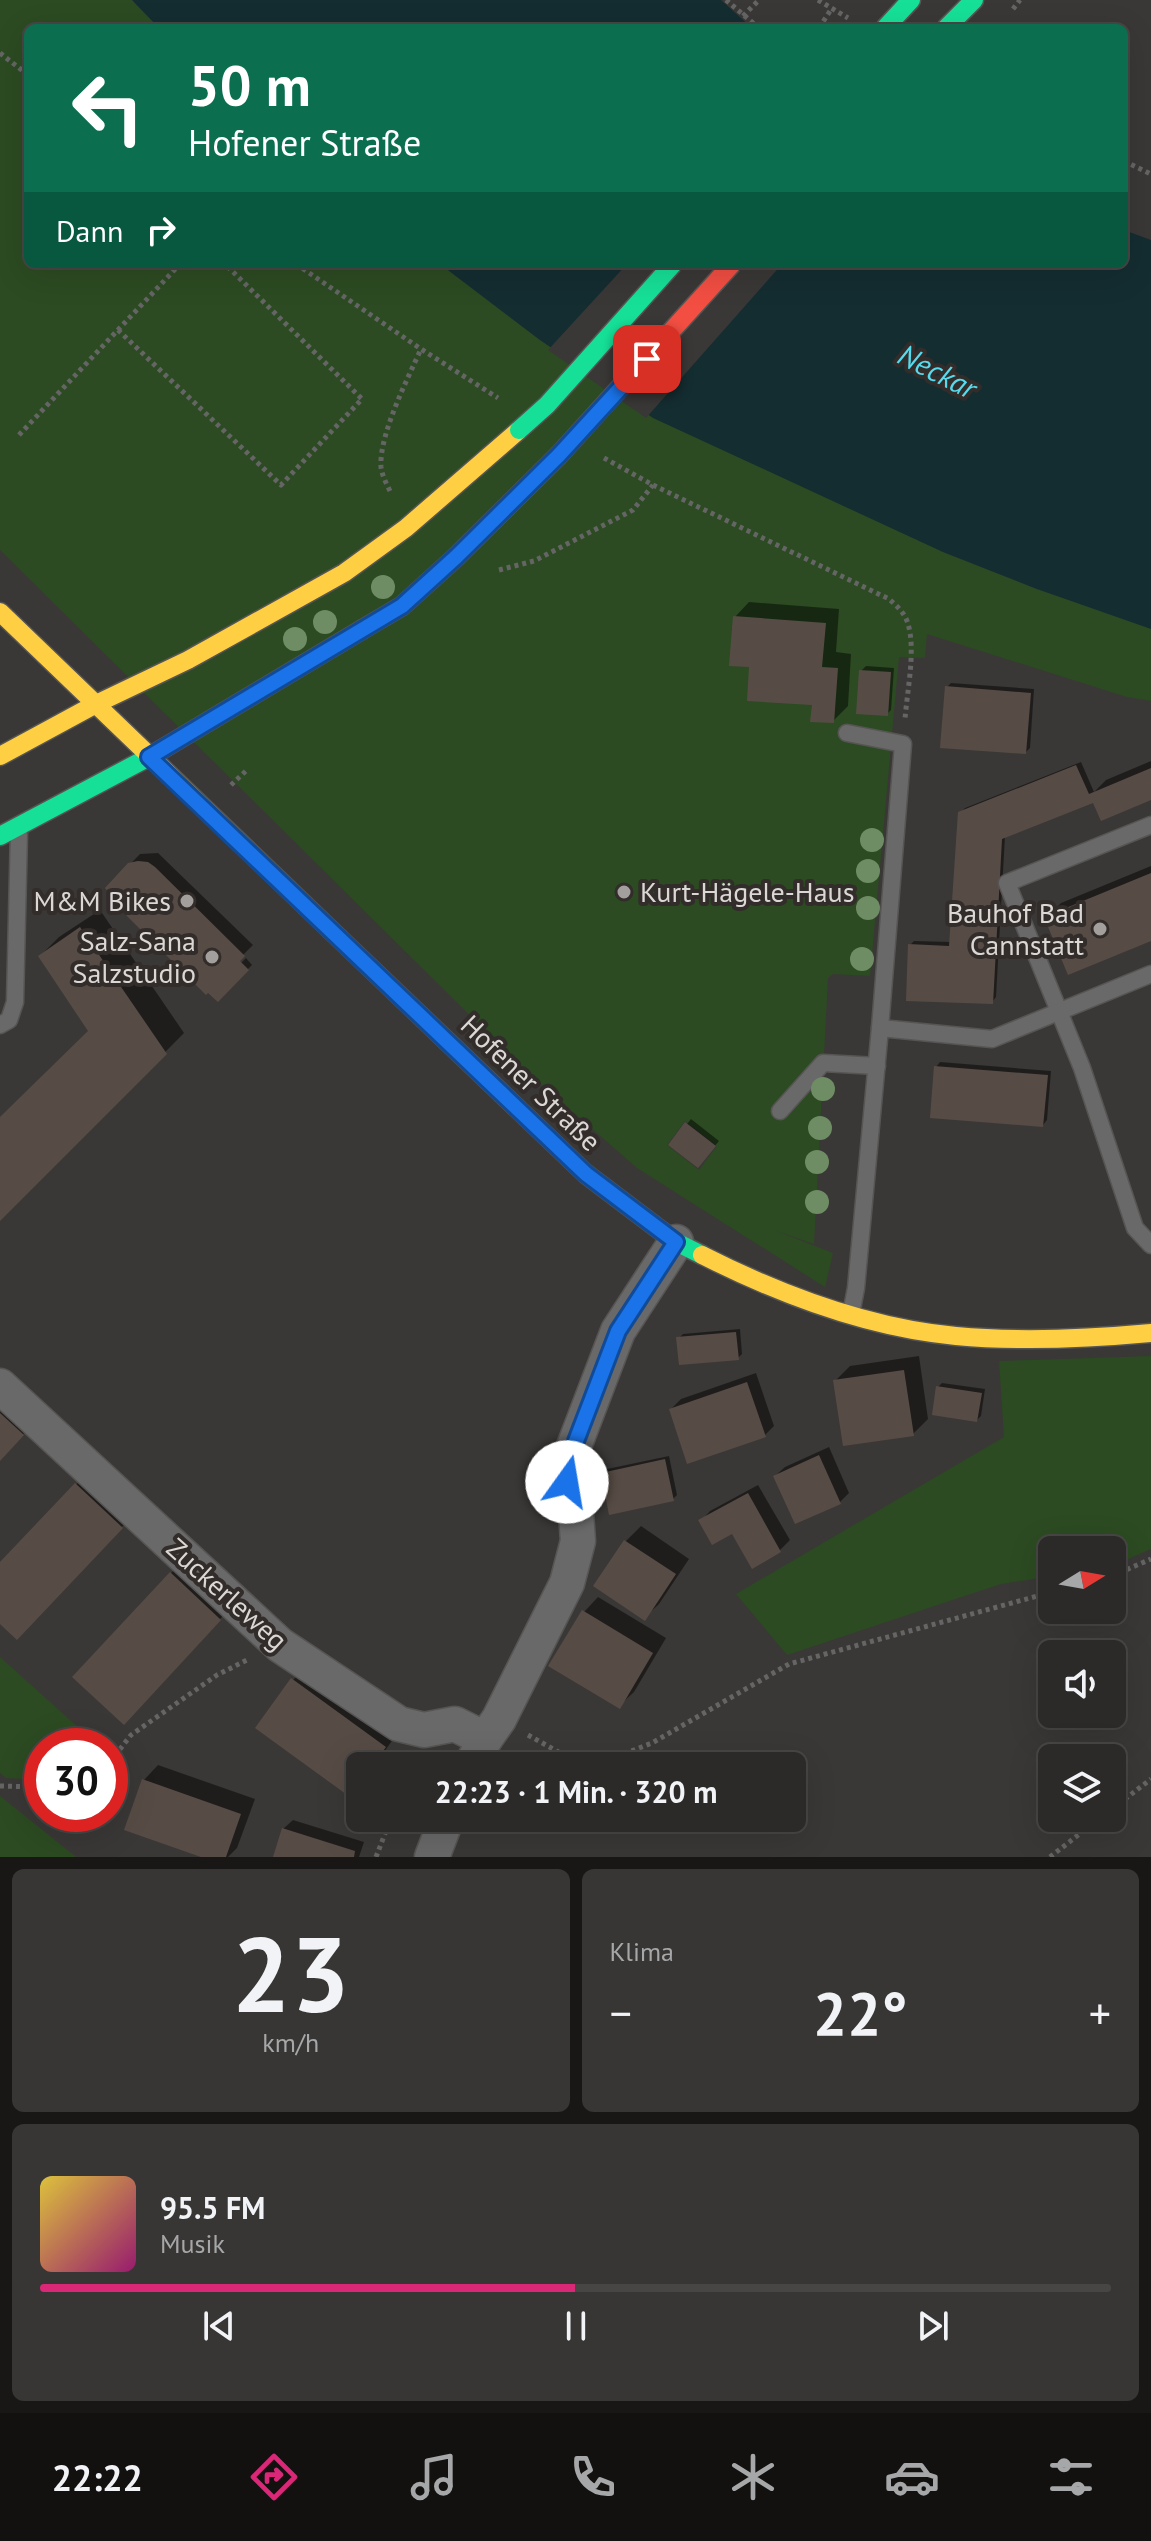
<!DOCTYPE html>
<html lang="de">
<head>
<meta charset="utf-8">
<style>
  body { margin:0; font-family:"PT Sans",sans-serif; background:#383634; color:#f1f3f6; height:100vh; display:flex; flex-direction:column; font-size:30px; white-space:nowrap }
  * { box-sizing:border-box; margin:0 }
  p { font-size:26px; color:#a6a7a8 }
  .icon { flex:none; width:44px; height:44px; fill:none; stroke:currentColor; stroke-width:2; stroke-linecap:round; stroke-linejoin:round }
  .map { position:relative; height:1857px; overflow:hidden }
  .side { display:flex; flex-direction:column; gap:12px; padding:12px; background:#181716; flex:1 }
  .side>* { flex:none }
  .banner { position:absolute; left:24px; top:24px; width:1104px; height:244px; border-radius:12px; box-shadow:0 8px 32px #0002,0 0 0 2px #484645; background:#0b6e4f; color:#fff; overflow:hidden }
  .needle { width:52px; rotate:79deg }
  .fabs { position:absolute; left:1038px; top:1536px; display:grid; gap:16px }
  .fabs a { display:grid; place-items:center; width:88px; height:88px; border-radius:12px; background:#2c2a28; box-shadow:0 8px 32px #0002,0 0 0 2px #484645; font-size:40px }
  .speed { position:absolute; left:24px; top:1728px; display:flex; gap:16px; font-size:40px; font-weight:700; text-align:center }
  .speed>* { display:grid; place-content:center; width:104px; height:104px; border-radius:50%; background:#2c2a28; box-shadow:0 8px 32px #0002,0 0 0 2px #484645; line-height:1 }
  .speed .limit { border:12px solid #d22; background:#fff; color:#111 }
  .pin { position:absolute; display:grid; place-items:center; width:68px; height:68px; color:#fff; margin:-34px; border-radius:16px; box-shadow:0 4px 12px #0006 }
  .me { position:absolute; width:88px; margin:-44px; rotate:13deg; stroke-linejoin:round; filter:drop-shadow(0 0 6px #0008) }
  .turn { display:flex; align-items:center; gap:28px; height:168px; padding:0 32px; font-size:36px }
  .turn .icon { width:104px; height:104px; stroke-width:2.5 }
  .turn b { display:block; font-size:56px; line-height:68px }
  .then { display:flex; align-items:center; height:76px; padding:0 32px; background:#0003; gap:16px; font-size:30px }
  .big { font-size:60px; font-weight:800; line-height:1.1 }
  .side .widget { flex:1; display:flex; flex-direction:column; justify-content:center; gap:12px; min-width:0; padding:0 28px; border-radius:12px; background:#383634 }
  .side .dial { align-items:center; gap:0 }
  .dial b { font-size:104px; line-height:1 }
  .song { display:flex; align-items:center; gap:24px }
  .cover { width:96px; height:96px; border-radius:12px; background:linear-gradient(135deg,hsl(50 70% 55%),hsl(320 70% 35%)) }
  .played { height:8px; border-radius:4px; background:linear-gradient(90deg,#db2777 50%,#484645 50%) }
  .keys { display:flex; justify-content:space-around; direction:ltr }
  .heat { display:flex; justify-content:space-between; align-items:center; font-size:44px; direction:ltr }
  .side .tiles { flex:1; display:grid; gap:12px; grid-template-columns:1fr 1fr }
  .widget:last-child { grid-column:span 2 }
  .trip { position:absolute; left:346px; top:1752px; width:460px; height:80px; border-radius:12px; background:#2c2a28; box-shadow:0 8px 32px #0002,0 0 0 2px #484645; font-weight:800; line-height:80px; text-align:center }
  .tab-bar { display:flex; height:128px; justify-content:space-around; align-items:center; background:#121110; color:#a6a7a8 }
  .tab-bar .icon { width:56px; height:56px }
  .tab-bar .current { color:#db2777 }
  .tab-bar b { font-size:36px; color:#f1f3f6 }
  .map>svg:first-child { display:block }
  .green { fill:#2c4b22; fill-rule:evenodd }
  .water { fill:#142d31 }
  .pier { fill:#3a3836 }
  .shadow { fill:#0007 }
  .building { fill:#574c45 }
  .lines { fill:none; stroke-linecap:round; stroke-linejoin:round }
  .lane-casing { stroke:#565553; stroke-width:19 }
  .street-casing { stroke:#565553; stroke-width:37 }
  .fast-casing { stroke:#565553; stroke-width:21 }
  .slow-casing { stroke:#565553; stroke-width:21 }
  .jam-casing { stroke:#565553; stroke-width:21 }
  .path { stroke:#656565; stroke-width:5; stroke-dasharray:4 4; stroke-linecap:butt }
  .lane { stroke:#6a696a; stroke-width:16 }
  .street { stroke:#6a696a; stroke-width:34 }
  .fast { stroke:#16e098; stroke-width:18 }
  .slow { stroke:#ffcf43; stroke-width:18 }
  .jam { stroke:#f24e42; stroke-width:18 }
  .fast-bridge-casing { stroke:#565553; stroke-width:21; stroke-linecap:butt }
  .jam-bridge-casing { stroke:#565553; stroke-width:21; stroke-linecap:butt }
  .fast-bridge { stroke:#16e098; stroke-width:18 }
  .jam-bridge { stroke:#f24e42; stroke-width:18 }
  .tree { fill:#6f8d64 }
  .route-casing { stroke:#114b97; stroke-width:20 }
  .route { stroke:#1a73e8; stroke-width:14 }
  .poi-dot { fill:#a29f9d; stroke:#322c2a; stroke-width:3 }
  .labels { text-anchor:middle; stroke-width:8; stroke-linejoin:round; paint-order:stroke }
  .poi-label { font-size:28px; fill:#dad7d5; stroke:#322c2a; text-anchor:end }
  .street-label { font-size:28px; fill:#dad7d5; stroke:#322c2a }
  .water-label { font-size:30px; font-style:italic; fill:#56daec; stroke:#322c2a }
</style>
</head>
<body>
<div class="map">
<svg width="1151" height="1857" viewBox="0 0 1151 1857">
  <rect width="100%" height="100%" fill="#3a3836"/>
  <g class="green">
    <path d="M0 0H132L159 28H28V264H440L540 340 779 474 943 552 1037 589 1151 627V701L1127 697 927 634 925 658 899 657 870 976 833 974 828 978 814 1244 774 1230 833 1253 825 1287 637 1168 527 1072 0 550ZM685 1121 717 1146 699 1170 667 1145Z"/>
    <path d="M1151 1356V1549L1112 1566V1550H1052V1576L1001 1584 787 1655 736 1594 1004 1437 999 1361Z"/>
    <path d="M0 1657 99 1746H42V1780L6 1778 0 1773Z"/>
    <path d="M0 1796 76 1857H0Z"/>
  </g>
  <g class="water">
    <path d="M132 0H721L752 28H159Z"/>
    <path d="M1124 230 1151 240V629L1037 589 943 552 653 418 540 340 440 264H1124Z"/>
  </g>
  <path class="pier" d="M627 264H782L646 418 548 350Z"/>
  <g class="shadow">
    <path d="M749 602 839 609 836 652 851 654 848 706 833 721 814 704 751 665 735 617Z"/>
    <path d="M866 666 894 668 891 710 887 714 861 671Z"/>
    <path d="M951 683 1034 689 1030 748 1026 752 947 687Z"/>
    <path d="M1151 761V798L1094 800 1005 836 996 997 992 1002 910 945 914 941 951 942 960 813 965 808 1081 762 1094 792 1106 780Z"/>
    <path d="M158 853 253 945 214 984 217 987 246 958 252 965 218 999 107 888 140 854Z"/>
    <path d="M1151 866V939L1047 917 1061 903Z"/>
    <path d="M100 910 184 1033 0 1219V1119L90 1031 40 956 59 937Z"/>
    <path d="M940 1062 1051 1071 1047 1120 1043 1125 936 1067Z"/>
    <path d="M691 1119 719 1141 702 1161 671 1144Z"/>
    <path d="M740 1329 742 1354 738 1358 679 1338 683 1334Z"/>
    <path d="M919 1356 928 1419 913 1434 835 1381 850 1366Z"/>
    <path d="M756 1373 774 1426 764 1436 671 1409 681 1399Z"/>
    <path d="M942 1383 985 1389 981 1416 977 1420 938 1387Z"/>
    <path d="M0 1385 37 1419 0 1460Z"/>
    <path d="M829 1447 849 1493 840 1502 775 1476 785 1467Z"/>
    <path d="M669 1456 677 1495 673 1499 603 1473 607 1469Z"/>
    <path d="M91 1469 136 1512 32 1623 0 1621V1565Z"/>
    <path d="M758 1485 790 1540 780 1550 753 1567 733 1531 701 1521 710 1511Z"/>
    <path d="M641 1526 689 1559 659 1604 644 1618 596 1586 626 1541Z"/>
    <path d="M186 1559 234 1604 138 1708 171 1573Z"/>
    <path d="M598 1597 666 1638 634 1692 619 1706 584 1612Z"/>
    <path d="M308 1665 399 1731 374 1766H360V1784L350 1794 293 1680Z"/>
    <path d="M158 1765 255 1799 237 1848 228 1857H207L144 1780Z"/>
    <path d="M293 1820 364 1842 359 1857H275L283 1829Z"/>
  </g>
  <g class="building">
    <path d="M733 616 826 623 822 667 838 668 834 723 810 722 812 705 747 701 749 667 729 666Z"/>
    <path d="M859 670 891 672 888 716 856 714Z"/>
    <path d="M945 686 1031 693 1026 754 940 748Z"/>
    <path d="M1076 765 1089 794 1151 768V800L1101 821 1093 803 1002 839 993 1004 906 1001 908 944 949 946 958 812Z"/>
    <path d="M138 861 148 862 155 867 245 956 240 961 249 970 218 1002 208 993 206 995 127 916 105 888 128 863Z"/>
    <path d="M1151 873V941L1068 975 1044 917Z"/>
    <path d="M80 927 167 1054 0 1221V1117L88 1031 38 956Z"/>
    <path d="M934 1066 1048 1075 1043 1127 930 1118Z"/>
    <path d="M685 1122 716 1146 698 1168 668 1145Z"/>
    <path d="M736 1332 739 1360 679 1365 676 1337Z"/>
    <path d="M904 1370 914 1436 843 1446 833 1380Z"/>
    <path d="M747 1382 766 1437 687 1464 669 1409Z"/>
    <path d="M936 1386 982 1393 977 1422 932 1415Z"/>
    <path d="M0 1413 24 1435 0 1461Z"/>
    <path d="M819 1455 841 1504 795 1524 773 1476Z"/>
    <path d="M665 1459 674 1501 609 1515 601 1473Z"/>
    <path d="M75 1483 123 1528 17 1640 0 1624V1562Z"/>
    <path d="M748 1493 781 1552 752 1569 732 1534 712 1545 698 1520Z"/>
    <path d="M624 1540 676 1574 645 1621 593 1586Z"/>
    <path d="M170 1572 221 1620 124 1725 72 1677Z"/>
    <path d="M582 1610 653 1653 620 1709 548 1666Z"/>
    <path d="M291 1678 386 1747 372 1766H360V1783L350 1797 255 1728Z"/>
    <path d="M142 1779 241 1814 226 1857H201L124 1830Z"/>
    <path d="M282 1828 355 1851 354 1857H273Z"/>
  </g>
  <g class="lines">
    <g class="lane-casing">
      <g id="lane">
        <path d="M847 733 903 744 880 1028 856 1288 851 1314"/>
        <path d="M1151 825 1007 883 1082 1068 1135 1228 1151 1245"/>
        <path d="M0 1025 9 1020 15 1002 19 831"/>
        <path d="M880 1028 992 1039 1151 974"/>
        <path d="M780 1111 823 1063 877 1066"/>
      </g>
    </g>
    <g class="street-casing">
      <g id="street">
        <path d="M0 1386 280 1645 399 1724 424 1730 455 1724 485 1739"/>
        <path d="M471 1766 485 1739 499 1719 567 1583 578 1541 576 1514 567 1482 568 1462 618 1331 676 1242"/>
        <path d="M432 1857 447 1818"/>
      </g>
    </g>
    <g class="fast-casing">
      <g id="fast">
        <path d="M885 28 911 0"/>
        <path d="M946 28 974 0"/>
        <path d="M0 836 149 757 363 629"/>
        <path d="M339 938 586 1174 676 1242 702 1255"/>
      </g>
    </g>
    <g class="slow-casing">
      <g id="slow">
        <path d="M0 612 339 938"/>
        <path d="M0 756 96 704 188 660 344 573 406 528 519 430"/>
        <path d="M702 1255C779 1294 869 1328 956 1336 1021 1342 1086 1339 1151 1333"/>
      </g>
    </g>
    <g class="jam-casing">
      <path id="jam" d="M363 629 402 606 456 557 559 455"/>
    </g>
    <g class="path">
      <path d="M726 0 759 28"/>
      <path d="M818 0 848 18"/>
      <path d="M1013 9 1020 0"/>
      <path d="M743 16 759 0"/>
      <path d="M819 28 832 8"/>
      <path d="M0 53 28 75"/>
      <path d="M1124 161 1151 174"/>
      <path d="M296 264 421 349 498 398"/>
      <path d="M118 330 281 485 362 399 225 264"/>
      <path d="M19 435 180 264"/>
      <path d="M604 458 653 485 889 599C897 606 905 613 908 624 916 650 907 692 905 719"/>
      <path d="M390 491C386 483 382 475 381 467 379 435 407 380 421 349"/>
      <path d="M499 570 534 561 633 510 653 485"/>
      <path d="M231 785 248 769"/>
      <path d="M1112 1576 1151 1559"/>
      <path d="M528 1735 571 1759 603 1762 652 1743 789 1664 1052 1592"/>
      <path d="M110 1762 131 1735 217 1675 249 1659"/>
      <path d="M0 1786 42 1787"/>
      <path d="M1112 1809 1151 1779"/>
      <path d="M376 1857 391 1818"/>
      <path d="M1050 1857 1100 1818"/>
    </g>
    <use href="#lane" class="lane"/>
    <use href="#street" class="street"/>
    <use href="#fast" class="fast"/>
    <use href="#slow" class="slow"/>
    <use href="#jam" class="jam"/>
    <g class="fast-bridge-casing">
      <path id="fast-bridge" d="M519 430 547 405 673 264"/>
    </g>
    <g class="jam-bridge-casing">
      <path id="jam-bridge" d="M559 455 732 264"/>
    </g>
    <use href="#fast-bridge" class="fast-bridge"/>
    <use href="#jam-bridge" class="jam-bridge"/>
  </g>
  <g class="tree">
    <circle cx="383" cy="587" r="12"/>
    <circle cx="325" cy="622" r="12"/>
    <circle cx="295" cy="639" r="12"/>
    <circle cx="872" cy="840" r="12"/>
    <circle cx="868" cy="871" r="12"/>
    <circle cx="868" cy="908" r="12"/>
    <circle cx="862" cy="959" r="12"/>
    <circle cx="823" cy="1089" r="12"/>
    <circle cx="820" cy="1128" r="12"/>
    <circle cx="817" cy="1162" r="12"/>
    <circle cx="817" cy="1202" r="12"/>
  </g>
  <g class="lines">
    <g class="route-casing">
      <path id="route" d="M567 1482 568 1462 618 1331 676 1242 586 1174 149 757 402 606 456 557 559 455 647 359"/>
    </g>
    <use href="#route" class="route"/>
  </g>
  <g class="poi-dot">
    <circle cx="624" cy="892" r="8"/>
    <circle cx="187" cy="901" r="8"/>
    <circle cx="1100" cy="929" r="8"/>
    <circle cx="212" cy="957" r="8"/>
  </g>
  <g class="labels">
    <g class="poi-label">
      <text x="640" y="902" text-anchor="start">Kurt-Hägele-Haus</text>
      <text x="171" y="911">M&amp;M Bikes</text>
      <text x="1084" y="923">Bauhof Bad<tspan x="1084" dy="32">Cannstatt</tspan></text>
      <text x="196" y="951">Salz-Sana<tspan x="196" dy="32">Salzstudio</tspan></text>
    </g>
    <g class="street-label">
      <text transform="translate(531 1083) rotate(44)" y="10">Hofener Straße</text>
      <text transform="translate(227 1594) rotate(42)" y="10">Zuckerleweg</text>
    </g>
    <g class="water-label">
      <text transform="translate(937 372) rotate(27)" y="10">Neckar</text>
    </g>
  </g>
</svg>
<div class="fabs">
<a><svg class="needle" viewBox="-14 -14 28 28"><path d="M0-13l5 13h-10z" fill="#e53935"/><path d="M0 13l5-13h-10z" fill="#a6a7a8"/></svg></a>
<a><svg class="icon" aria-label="sound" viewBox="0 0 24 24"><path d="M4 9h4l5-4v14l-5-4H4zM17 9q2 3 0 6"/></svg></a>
<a><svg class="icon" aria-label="layers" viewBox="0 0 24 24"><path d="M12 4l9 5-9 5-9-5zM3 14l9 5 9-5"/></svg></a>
</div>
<div class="speed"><div class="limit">30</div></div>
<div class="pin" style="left:647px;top:359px;background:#d93025"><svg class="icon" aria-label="arrive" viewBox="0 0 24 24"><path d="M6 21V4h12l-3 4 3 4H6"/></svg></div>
<svg class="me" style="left:567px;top:1482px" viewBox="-20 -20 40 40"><circle r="19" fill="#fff"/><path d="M0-13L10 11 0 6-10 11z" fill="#1a73e8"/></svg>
<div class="trip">22:23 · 1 Min. · 320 m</div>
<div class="banner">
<div class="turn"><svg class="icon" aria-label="left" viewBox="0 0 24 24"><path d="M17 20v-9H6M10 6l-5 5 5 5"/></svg><div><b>50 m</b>Hofener Straße</div></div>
<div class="then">Dann<svg class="icon" aria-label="right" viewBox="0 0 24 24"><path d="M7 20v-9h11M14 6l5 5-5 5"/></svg></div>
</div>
</div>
<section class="side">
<div class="tiles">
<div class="widget dial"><b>23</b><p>km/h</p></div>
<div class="widget"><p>Klima</p>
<div class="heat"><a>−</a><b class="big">22°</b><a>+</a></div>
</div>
<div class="widget">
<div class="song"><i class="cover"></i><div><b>95.5 FM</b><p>Musik</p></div></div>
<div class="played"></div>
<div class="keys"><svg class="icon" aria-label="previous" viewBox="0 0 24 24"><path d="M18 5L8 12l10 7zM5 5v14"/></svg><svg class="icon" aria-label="pause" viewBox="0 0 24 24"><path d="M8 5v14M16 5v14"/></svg><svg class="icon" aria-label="next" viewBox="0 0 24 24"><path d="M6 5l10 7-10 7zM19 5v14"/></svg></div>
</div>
</div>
</section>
<nav class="tab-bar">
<b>22:22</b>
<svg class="icon current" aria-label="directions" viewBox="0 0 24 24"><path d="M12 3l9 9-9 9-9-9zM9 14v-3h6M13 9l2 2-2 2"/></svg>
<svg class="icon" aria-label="music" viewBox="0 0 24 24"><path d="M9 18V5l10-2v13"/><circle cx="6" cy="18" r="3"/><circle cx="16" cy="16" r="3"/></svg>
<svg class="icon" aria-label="phone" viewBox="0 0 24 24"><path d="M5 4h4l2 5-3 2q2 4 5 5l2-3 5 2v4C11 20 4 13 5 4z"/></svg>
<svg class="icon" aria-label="climate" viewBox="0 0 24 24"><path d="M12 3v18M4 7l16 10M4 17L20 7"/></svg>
<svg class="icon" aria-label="car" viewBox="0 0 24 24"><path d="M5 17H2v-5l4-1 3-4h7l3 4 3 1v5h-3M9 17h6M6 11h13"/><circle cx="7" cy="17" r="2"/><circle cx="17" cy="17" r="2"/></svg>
<svg class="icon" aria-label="filters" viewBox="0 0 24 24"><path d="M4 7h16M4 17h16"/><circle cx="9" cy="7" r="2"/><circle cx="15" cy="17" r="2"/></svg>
</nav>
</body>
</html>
